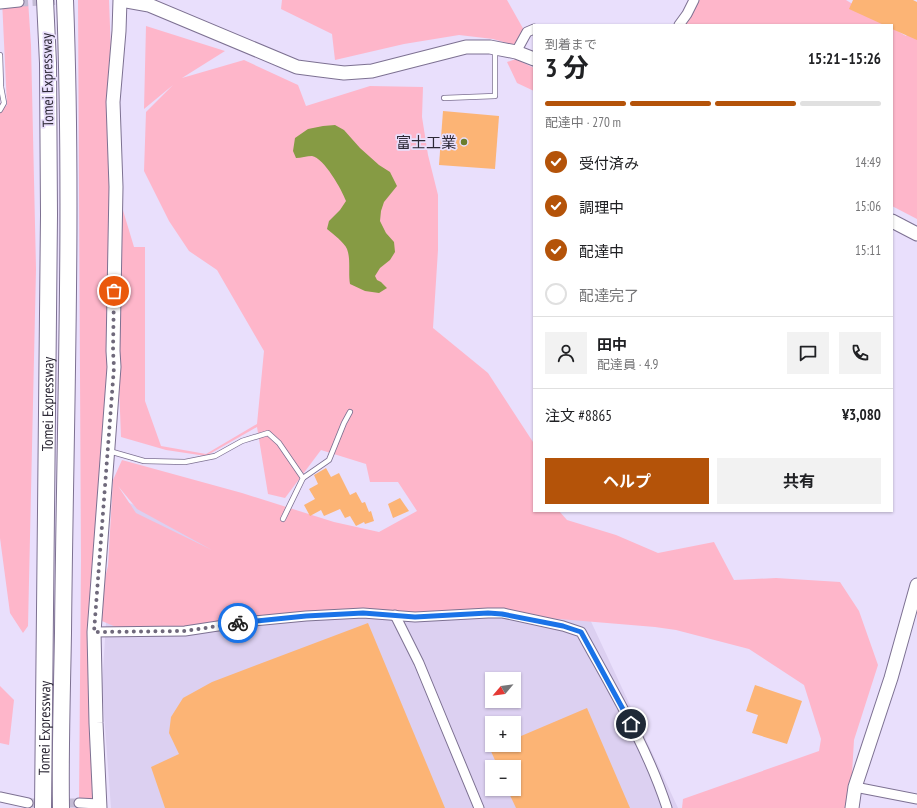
<!DOCTYPE html>
<html lang="ja">
<head>
<meta charset="utf-8">
<style>
  :root { --surface:#fff; --page:#f2f2f2; --text:#202124; --muted:#757577; --line:#e0e0e0; --accent:#b45309 }
  body { margin:0; font-family:"PT Sans Narrow","Noto Sans JP",sans-serif; background:var(--page); color:var(--text); height:100vh; display:flex; flex-direction:column; font-size:15px; white-space:nowrap }
  * { box-sizing:border-box; margin:0 }
  p { font-size:13px; color:var(--muted) }
  .icon { flex:none; width:22px; height:22px; fill:none; stroke:currentColor; stroke-width:2; stroke-linecap:round; stroke-linejoin:round }
  .map { position:relative; flex:1; overflow:hidden }
  .panel { position:absolute; left:533px; top:24px; width:360px; height:488px; display:flex; flex-direction:column; background:var(--surface); border-radius:0px; box-shadow:0 1px 3px #0004 }
  .panel>* { flex:none }
  .needle { width:26px; rotate:241deg }
  .controls { position:absolute; left:485px; top:672px; display:grid; gap:8px }
  .controls a { display:grid; place-items:center; width:36px; height:36px; border-radius:0px; background:var(--surface); box-shadow:0 1px 3px #0004; font-size:20px }
  .pin { position:absolute; display:grid; place-items:center; width:34px; height:34px; color:#fff; margin:-17px; border:2px solid #fff; border-radius:50%; box-shadow:0 1px 4px #0007 }
  .courier { position:absolute; display:grid; place-items:center; width:40px; height:40px; margin:-20px; border:3px solid #1a73e8; border-radius:50%; background:#fff; color:#222; box-shadow:0 1px 5px #0007 }
  .summary em { font-style:normal; font-weight:700 }
  .summary div { display:flex; flex-direction:column-reverse }
  .summary { display:flex; align-items:center; justify-content:space-between; height:68px; padding:0 12px }
  h1 { font-size:26px; font-weight:700; line-height:30px }
  .bar { display:grid; grid-template-columns:repeat(4,1fr); gap:6px 4px; align-content:center; height:48px; padding:0 12px }
  .bar i { height:5px; border-radius:3px; background:var(--line) }
  .bar .on { background:var(--accent) }
  .bar p { grid-column:span 4 }
  .line { display:flex; align-items:center; gap:10px; padding:0 12px; border-top:1px solid var(--line) }
  .line div { flex:1 }
  .round { display:grid; place-items:center; flex:none; width:42px; height:42px; border-radius:0px; background:var(--page) }
  ol { padding:0 12px; list-style:none }
  li { display:flex; align-items:center; gap:12px; height:44px }
  li p { margin-inline-start:auto }
  li .icon { padding:4px; border-radius:50%; background:var(--accent); color:#fff; stroke-width:4 }
  li:last-child { color:var(--muted) }
  li i { width:22px; height:22px; border:2px solid var(--line); border-radius:50% }
  .cta { display:flex; gap:8px; margin-top:auto; padding:8px 12px }
  .cta a { flex:1; height:46px; border-radius:0px; background:var(--accent); color:#fff; font-size:16px; font-weight:700; line-height:46px; text-align:center }
  .cta a+a { background:var(--page); color:var(--text) }
  .map>svg:first-child { display:block }
  .built { fill:#dcd0f1; fill-rule:evenodd }
  .green { fill:#feb6ca; fill-rule:evenodd }
  .water { fill:#869b44 }
  .building { fill:#fcb475 }
  .lines { fill:none; stroke-linecap:round; stroke-linejoin:round }
  .street-tunnel { stroke:#c3bbd4; stroke-width:9; stroke-dasharray:9 4.5; stroke-linecap:butt }
  .lane-casing { stroke:#7d7192; stroke-width:6 }
  .street-casing { stroke:#7d7192; stroke-width:11 }
  .secondary-casing { stroke:#7d7192; stroke-width:15 }
  .highway-casing { stroke:#7d7192; stroke-width:18 }
  .lane { stroke:#fff; stroke-width:4.5 }
  .street { stroke:#fff; stroke-width:9 }
  .secondary { stroke:#fff; stroke-width:13 }
  .highway { stroke:#fff; stroke-width:16 }
  .done { stroke:#6f697b; stroke-width:4; stroke-dasharray:0 7.2 }
  .route { stroke:#1a73e8; stroke-width:5 }
  .poi-dot { fill:#6b7e2e; stroke:#e9dffc; stroke-width:1.5 }
  .labels { text-anchor:middle; dominant-baseline:central; stroke-width:3.5; stroke-linejoin:round; paint-order:stroke }
  .street-label { font-size:15px; fill:#2d2936; stroke:#e9dffc }
  .poi-label { font-size:15px; fill:#2d2936; stroke:#e9dffc; text-anchor:end }
</style>
</head>
<body>
<div class="map">
<svg width="917" height="808" viewBox="0 0 917 808">
  <rect width="100%" height="100%" fill="#e9dffc"/>
  <path class="built" d="M 114,496 L 339,597 L 580,598 L 678,808 L 111,808 L 102,687 ZM 492,679 L 514,679 L 514,701 L 492,701 ZM 492,723 L 514,723 L 514,745 L 492,745 ZM 492,767 L 514,767 L 514,789 L 492,789 Z"/>
  <g class="green">
    <polygon points="2,0 28,0 31,45 36,269 28,626 23,633 10,613 0,538 0,103 4,103 7,106"/>
    <path d="M 78,0 L 109,0 L 116,187 L 134,247 L 145,247 L 145,401 L 161,446 L 206,454 L 257,424 L 264,351 L 217,270 L 189,251 L 169,221 L 144,171 L 146,112 L 173,85 L 144,109 L 146,26 L 225,51 L 182,78 L 244,60 L 298,85 L 306,106 L 370,86 L 423,87 L 422,117 L 428,155 L 438,195 L 438,250 L 433,328 L 488,373 L 533,442 L 534,447 L 534,511 L 559,511 L 567,520 L 616,535 L 658,553 L 714,542 L 734,580 L 776,578 L 840,582 L 859,611 L 878,665 L 854,740 L 850,808 L 682,808 L 683,799 L 819,751 L 821,739 L 804,685 L 749,649 L 676,630 L 655,627 L 488,613 L 363,613 L 128,632 L 97,619 L 99,804 L 79,803 L 81,561 ZM 115,281 L 121,437 L 166,450 L 206,456 L 257,427 L 268,494 L 285,498 L 321,450 L 366,464 L 370,482 L 398,482 L 417,511 L 379,532 L 334,522 L 242,493 L 122,460 L 113,480 L 108,566 L 98,605 ZM 118,486 L 137,509 L 212,550 L 136,513 Z"/>
    <polygon points="282,0 507,0 525,32 514,45 493,39 459,35 404,44 335,60 332,34 281,9"/>
    <polygon points="695,0 846,0 887,25 678,25"/>
    <polygon points="917,22 917,219 892,206 892,28 906,36"/>
    <polygon points="516,59 534,68 534,91 517,83 507,62"/>
    <polygon points="0,686 14,700 9,745 0,743"/>
  </g>
  <path class="water" d="M 335,125 L 344,130 L 360,148 L 379,165 L 390,172 L 397,186 L 384,202 L 381,211 L 380,221 L 386,233 L 394,242 L 395,252 L 390,260 L 380,268 L 375,276 L 377,280 L 381,282 L 387,288 L 379,293 L 365,291 L 350,284 C 348,273 351,259 347,249 C 344,242 333,234 327,229 L 329,221 L 340,210 L 346,201 C 342,190 324,158 312,156 C 307,156 301,158 296,158 L 293,151 L 295,138 L 308,129 L 323,126 Z"/>
  <g class="building">
    <polygon points="853,0 913,0 917,2 917,40 892,29 892,25 884,25 849,9"/>
    <polygon points="443,111 499,116 495,169 439,165"/>
    <polygon points="326,468 331,477 339,473 350,495 356,492 362,503 365,502 369,512 371,511 374,521 365,524 364,522 356,526 350,516 345,518 340,509 324,516 321,510 310,516 304,505 315,499 309,489 318,484 314,475"/>
    <polygon points="400,498 409,511 393,518 388,504"/>
    <polygon points="368,623 445,808 165,808 151,767 179,754 169,733 171,717 183,698 212,682"/>
    <polygon points="755,685 802,701 787,744 752,733 758,715 746,711"/>
    <polygon points="587,708 630,808 516,808 507,789 514,789 514,767 498,767 490,749 500,745 514,745 514,739"/>
  </g>
  <g class="lines">
    <g class="street-tunnel">
      <polyline points="19,2 68,0"/>
      <polyline points="28,803 79,803"/>
    </g>
    <defs>
      <g id="lane">
        <polyline points="0,55 1,87 0,87"/>
        <polyline points="444,98 495,96 495,49"/>
        <polyline points="0,110 4,103 1,87"/>
        <polyline points="109,451 144,461 185,462 215,456 242,441 268,433 279,443 303,478 283,519"/>
        <polyline points="303,478 329,460 344,423 350,412"/>
      </g>
      <g id="street">
        <polyline points="0,4 19,2"/>
        <polyline points="679,25 687,14 694,0"/>
        <polyline points="516,52 527,32 534,29"/>
        <polyline points="395,615 419,663 445,726 479,808"/>
        <path d="M 94,632 L 185,631 L 244,622 L 306,616 L 363,613 L 415,617 L 488,613 L 503,613 L 563,626 L 581,632 C 612,689 647,746 667,808"/>
        <polyline points="855,787 917,799"/>
        <polyline points="0,797 28,803"/>
        <polyline points="79,803 99,804"/>
      </g>
      <g id="secondary">
        <polyline points="121,0 149,5 297,67 320,70 344,73 372,71 466,47 490,47 516,52 534,59"/>
        <polyline points="892,221 917,234"/>
        <polyline points="100,808 96,723 94,632 114,367 113,351 116,187 113,102 119,31 120,0"/>
        <polyline points="852,808 855,787 891,678 917,585"/>
      </g>
      <g id="highway">
        <path id="s1" d="M 43,808 L 49,215 L 48,63 L 45,0"/>
        <path d="M 61,808 C 60,750 62,692 63,633 C 65,422 73,211 65,0"/>
      </g>
    </defs>
    <use href="#lane" class="lane-casing"/>
    <use href="#street" class="street-casing"/>
    <use href="#secondary" class="secondary-casing"/>
    <use href="#highway" class="highway-casing"/>
    <use href="#lane" class="lane"/>
    <use href="#street" class="street"/>
    <use href="#secondary" class="secondary"/>
    <use href="#highway" class="highway"/>
  </g>
  <g class="lines">
    <polyline class="done" points="114,291 113,351 114,367 94,632 185,631 238,623"/>
    <polyline class="route" points="238,623 306,616 363,613 415,617 488,613 502,614 563,626 581,632 631,724"/>
  </g>
  <circle class="poi-dot" cx="464" cy="142" r="4"/>
  <g class="labels">
    <g class="street-label">
      <text transform="translate(47 80) rotate(-91)">Tomei Expressway</text>
      <text stroke="none"><textPath href="#s1" startOffset="404">Tomei Expressway</textPath></text>
      <text stroke="none"><textPath href="#s1" startOffset="80">Tomei Expressway</textPath></text>
    </g>
    <g class="poi-label">
      <text x="456" y="142">富士工業</text>
    </g>
  </g>
</svg>
<div class="controls">
<a><svg class="needle" viewBox="-14 -14 28 28"><path d="M0-13l5 13h-10z" fill="#e53935"/><path d="M0 13l5-13h-10z" fill="#757577"/></svg></a>
<a>+</a>
<a>−</a>
</div>
<div class="pin" style="left:114px;top:291px;background:#ea580c"><svg class="icon" aria-label="bag" viewBox="0 0 24 24"><path d="M5 8h14l-1 12H6zM9 8a3 3 0 0 1 6 0"/></svg></div>
<div class="pin" style="left:631px;top:724px;background:#1f2937"><svg class="icon" aria-label="home" viewBox="0 0 24 24"><path d="M3 11l9-7 9 7M6 9v11h12V9"/></svg></div>
<div class="courier" style="left:238px;top:623px"><svg class="icon" aria-label="bike" viewBox="0 0 24 24"><circle cx="6" cy="16" r="4"/><circle cx="18" cy="16" r="4"/><path d="M6 16l4-8h5l3 8M10 8l3 8H6M13 5h3"/></svg></div>
<section class="panel">
<div class="summary"><div><h1>3 分</h1><p>到着まで</p></div><em>15:21–15:26</em></div>
<div class="bar"><i class="on"></i><i class="on"></i><i class="on"></i><i></i><p>配達中 · 270 m</p></div>
<ol>
<li><svg class="icon" aria-label="check" viewBox="0 0 24 24"><path d="M5 12l5 5 9-10"/></svg>受付済み<p>14:49</p></li>
<li><svg class="icon" aria-label="check" viewBox="0 0 24 24"><path d="M5 12l5 5 9-10"/></svg>調理中<p>15:06</p></li>
<li><svg class="icon" aria-label="check" viewBox="0 0 24 24"><path d="M5 12l5 5 9-10"/></svg>配達中<p>15:11</p></li>
<li><i></i>配達完了</li>
</ol>
<div class="line" style="height:72px"><a class="round"><svg class="icon" aria-label="person" viewBox="0 0 24 24"><circle cx="12" cy="8" r="4"/><path d="M4 21q1-7 8-7t8 7"/></svg></a><div><b>田中</b><p>配達員 · 4.9</p></div><a class="round"><svg class="icon" aria-label="chat" viewBox="0 0 24 24"><path d="M4 5h16v11H9l-5 4z"/></svg></a><a class="round"><svg class="icon" aria-label="phone" viewBox="0 0 24 24"><path d="M5 4h4l2 5-3 2q2 4 5 5l2-3 5 2v4C11 20 4 13 5 4z"/></svg></a></div>
<div class="line" style="height:52px"><div>注文 #8865</div><b>¥3,080</b></div>
<div class="cta"><a>ヘルプ</a><a>共有</a></div>
</section>
</div>
</body>
</html>
